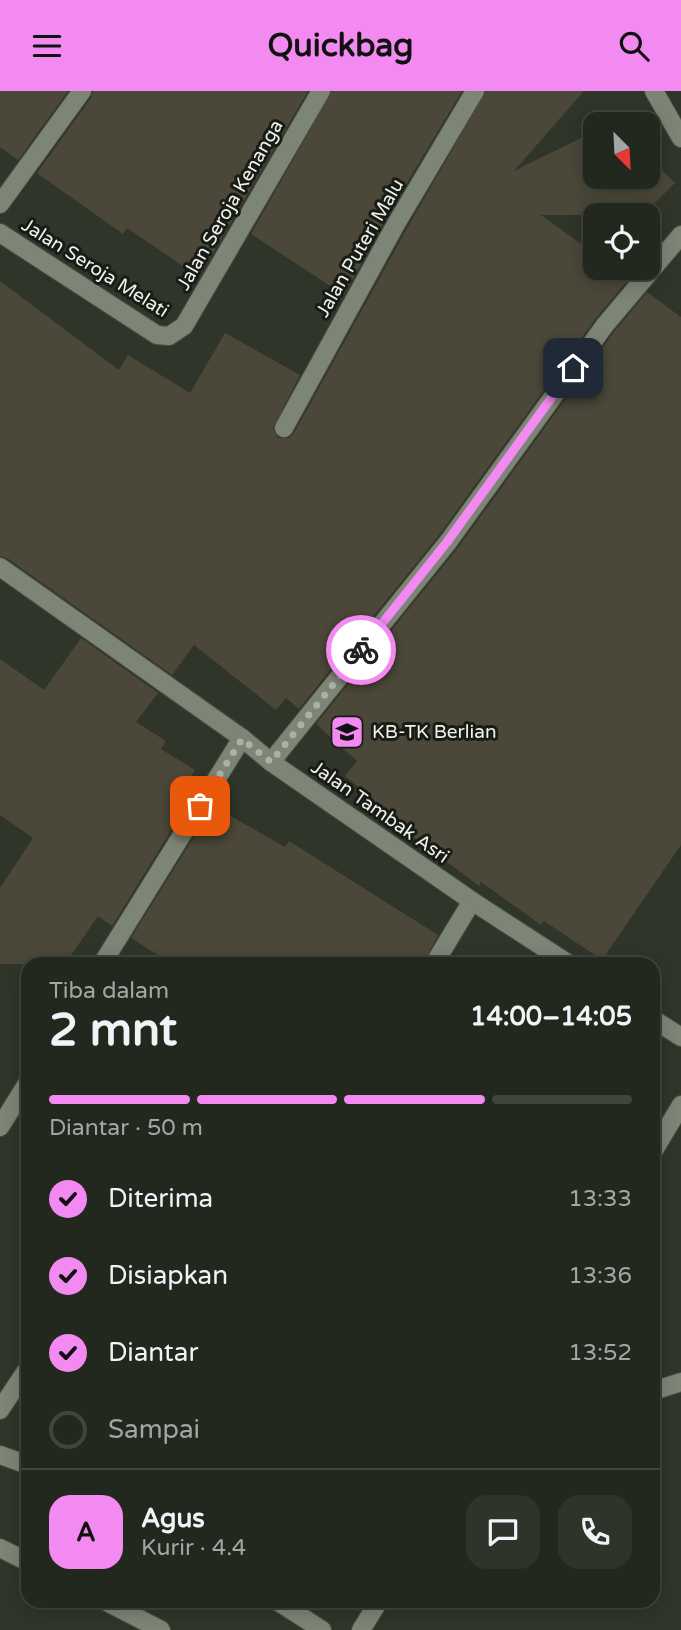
<!DOCTYPE html>
<html lang="id">
<head>
<meta charset="utf-8">
<style>
  :root { --surface:#23281e; --page:#2f342b; --text:#f1f3f6; --muted:#a3a6a4; --line:#40443c; --accent:#f38af1 }
  body { margin:0; font-family:"Varela Round",sans-serif; background:var(--page); color:var(--text); height:100vh; display:flex; flex-direction:column; font-size:26px; white-space:nowrap }
  * { box-sizing:border-box; margin:0 }
  p { font-size:23px; color:var(--muted) }
  .icon { flex:none; width:38px; height:38px; fill:none; stroke:currentColor; stroke-width:2; stroke-linecap:round; stroke-linejoin:round }
  .map { position:relative; flex:1; overflow:hidden }
  .panel { position:absolute; left:21px; top:866px; width:639px; height:651px; display:flex; flex-direction:column; background:var(--surface); border-radius:21px; box-shadow:0 4px 18px #0003,0 0 0 2px var(--line) }
  .panel>* { flex:none }
  .needle { width:46px; rotate:156deg }
  .fabs { position:absolute; left:583px; top:21px; display:grid; gap:14px }
  .fabs a { display:grid; place-items:center; width:77px; height:77px; border-radius:14px; background:var(--surface); box-shadow:0 4px 18px #0003,0 0 0 2px var(--line); font-size:35px }
  .pin { position:absolute; display:grid; place-items:center; width:60px; height:60px; color:#fff; margin:-30px; border-radius:14px; box-shadow:0 4px 10px #0006 }
  .courier { position:absolute; display:grid; place-items:center; width:70px; height:70px; margin:-35px; border:5px solid #f38af1; border-radius:50%; background:#fff; color:#222; box-shadow:0 2px 9px #0007 }
  .summary em { font-style:normal; font-weight:700 }
  .summary div { display:flex; flex-direction:column-reverse }
  .summary { display:flex; align-items:center; justify-content:space-between; height:119px; padding:0 28px }
  h1 { font-size:46px; font-weight:700; line-height:52px }
  .bar { display:grid; grid-template-columns:repeat(4,1fr); gap:10px 7px; align-content:center; height:84px; padding:0 28px }
  .bar i { height:9px; border-radius:5px; background:var(--line) }
  .bar .on { background:var(--accent) }
  .bar p { grid-column:span 4 }
  .line { display:flex; align-items:center; gap:18px; padding:0 28px; border-top:2px solid var(--line) }
  .line div { flex:1 }
  .round { display:grid; place-items:center; flex:none; width:74px; height:74px; border-radius:21px; background:var(--page) }
  ol { padding:0 28px; list-style:none }
  li { display:flex; align-items:center; gap:21px; height:77px }
  li p { margin-inline-start:auto }
  li .icon { padding:7px; border-radius:50%; background:var(--accent); color:#111; stroke-width:4 }
  li:last-child { color:var(--muted) }
  li i { width:38px; height:38px; border:4px solid var(--line); border-radius:50% }
  header { display:flex; justify-content:space-between; align-items:center; height:91px; padding:0 28px; background:var(--accent); color:#111; font-size:32px; font-weight:700 }
  .map>svg:first-child { display:block }
  .building { fill:#4b4739 }
  .lines { fill:none; stroke-linecap:round; stroke-linejoin:round }
  .minor-casing { stroke:#4b5045; stroke-width:20 }
  .minor { stroke:#7d8576; stroke-width:18 }
  .done { stroke:#acb0a7; stroke-width:7; stroke-dasharray:0 12.6 }
  .route { stroke:#f38af1; stroke-width:9 }
  .labels { text-anchor:middle; dominant-baseline:central; stroke-width:6; stroke-linejoin:round; paint-order:stroke }
  .street-label { font-size:19px; fill:#eff3eb; stroke:#181b16 }
  .poi-label { font-size:19px; fill:#eff3eb; stroke:#181b16; text-anchor:start }
</style>
</head>
<body>
<header><svg class="icon" aria-label="menu" viewBox="0 0 24 24"><path d="M4 6h16M4 12h16M4 18h16"/></svg>Quickbag<svg class="icon" aria-label="search" viewBox="0 0 24 24"><circle cx="10" cy="10" r="6"/><path d="M15 15l6 6"/></svg></header>
<div class="map">
<svg width="681" height="1539" viewBox="0 0 681 1539">
  <rect width="100%" height="100%" fill="#2f3528"/>
  <g class="building">
    <polygon points="0,0 68,0 18,69 0,56"/>
    <polygon points="93,0 308,0 199,186 127,137 123,143 37,82 91,7"/>
    <polygon points="332,0 462,0 386,127 344,204 251,143"/>
    <polygon points="486,0 584,0 514,80 595,40 595,86 648,86 648,65 675,92 643,124 541,124 595,163 595,177 613,177 629,188 596,227 439,444 299,618 286,607 276,619 194,554 172,584 7,467 0,465 0,190 119,279 128,264 190,302 225,242 300,284 273,337 278,347 289,347 294,342 406,139"/>
    <polygon points="647,201 681,226 681,754 602,869 544,830 541,834 481,791 479,795 369,713 373,708 345,685 357,670 316,633 457,458 614,241"/>
    <polygon points="81,547 158,602 136,631 166,650 161,658 195,679 183,698 193,704 112,835 98,825 65,873 0,873 0,797 33,747 0,724 0,568 44,599"/>
    <polygon points="213,715 285,756 289,750 438,844 423,873 172,873 131,847"/>
  </g>
  <g class="lines">
    <defs>
      <g id="minor">
        <polyline points="654,0 681,47"/>
        <polyline points="0,113 82,0"/>
        <polyline points="0,142 157,244 169,245 184,235 321,0"/>
        <polyline points="284,337 396,133 475,0"/>
        <polyline points="0,476 242,647 271,671 472,810 569,873"/>
        <polyline points="271,671 448,451 605,234 681,144"/>
        <polyline points="102,873 242,647"/>
        <polyline points="434,873 472,810"/>
        <polyline points="653,928 681,946"/>
        <polyline points="0,1036 28,991"/>
        <polyline points="653,1061 681,1014"/>
        <polyline points="653,1300 681,1291"/>
        <polyline points="0,1319 28,1277"/>
        <polyline points="0,1364 28,1374"/>
        <polyline points="0,1457 28,1471"/>
        <polyline points="105,1510 161,1539"/>
        <polyline points="277,1510 322,1539"/>
        <polyline points="361,1539 379,1510"/>
      </g>
    </defs>
    <use href="#minor" class="minor-casing"/>
    <use href="#minor" class="minor"/>
  </g>
  <g class="lines">
    <polyline class="done" points="200,715 242,648 271,671 361,559"/>
    <polyline class="route" points="361,559 447,451 573,277"/>
  </g>
  <defs>
    <symbol id="school-square" viewBox="-11 -11 22 22"><rect x="-9" y="-9" width="18" height="18" rx="4" fill="#f38af1" stroke="#181b16"/><path d="M0-5L7-2L0 1L-7-2ZM-4 1L0 2.5L4 1V4Q0 6-4 4Z" fill="#111"/></symbol>
  </defs>
  <g fill-rule="evenodd">
    <use href="#school-square" x="328" y="622" width="38" height="38"/>
  </g>
  <g class="labels">
    <g class="street-label">
      <text transform="translate(230 114) rotate(-60)">Jalan Seroja Kenanga</text>
      <text transform="translate(360 157) rotate(-60)">Jalan Puteri Malu</text>
      <text transform="translate(95 177) rotate(32)">Jalan Seroja Melati</text>
      <text transform="translate(380 721) rotate(35)">Jalan Tambak Asri</text>
    </g>
    <g class="poi-label">
      <text x="372" y="641">KB-TK Berlian</text>
    </g>
  </g>
</svg>
<div class="fabs">
<a><svg class="needle" viewBox="-14 -14 28 28"><path d="M0-13l5 13h-10z" fill="#e53935"/><path d="M0 13l5-13h-10z" fill="#a3a6a4"/></svg></a>
<a><svg class="icon" aria-label="locate" viewBox="0 0 24 24"><circle cx="12" cy="12" r="6"/><path d="M12 2v4M12 18v4M2 12h4M18 12h4"/></svg></a>
</div>
<div class="pin" style="left:200px;top:715px;background:#ea580c"><svg class="icon" aria-label="bag" viewBox="0 0 24 24"><path d="M5 8h14l-1 12H6zM9 8a3 3 0 0 1 6 0"/></svg></div>
<div class="pin" style="left:573px;top:277px;background:#1f2937"><svg class="icon" aria-label="home" viewBox="0 0 24 24"><path d="M3 11l9-7 9 7M6 9v11h12V9"/></svg></div>
<div class="courier" style="left:361px;top:559px"><svg class="icon" aria-label="bike" viewBox="0 0 24 24"><circle cx="6" cy="16" r="4"/><circle cx="18" cy="16" r="4"/><path d="M6 16l4-8h5l3 8M10 8l3 8H6M13 5h3"/></svg></div>
<section class="panel">
<div class="summary"><div><h1>2 mnt</h1><p>Tiba dalam</p></div><em>14:00–14:05</em></div>
<div class="bar"><i class="on"></i><i class="on"></i><i class="on"></i><i></i><p>Diantar · 50 m</p></div>
<ol>
<li><svg class="icon" aria-label="check" viewBox="0 0 24 24"><path d="M5 12l5 5 9-10"/></svg>Diterima<p>13:33</p></li>
<li><svg class="icon" aria-label="check" viewBox="0 0 24 24"><path d="M5 12l5 5 9-10"/></svg>Disiapkan<p>13:36</p></li>
<li><svg class="icon" aria-label="check" viewBox="0 0 24 24"><path d="M5 12l5 5 9-10"/></svg>Diantar<p>13:52</p></li>
<li><i></i>Sampai</li>
</ol>
<div class="line" style="height:126px"><b class="round" style="background:var(--accent);color:#111">A</b><div><b>Agus</b><p>Kurir · 4.4</p></div><a class="round"><svg class="icon" aria-label="chat" viewBox="0 0 24 24"><path d="M4 5h16v11H9l-5 4z"/></svg></a><a class="round"><svg class="icon" aria-label="phone" viewBox="0 0 24 24"><path d="M5 4h4l2 5-3 2q2 4 5 5l2-3 5 2v4C11 20 4 13 5 4z"/></svg></a></div>
</section>
</div>
</body>
</html>
